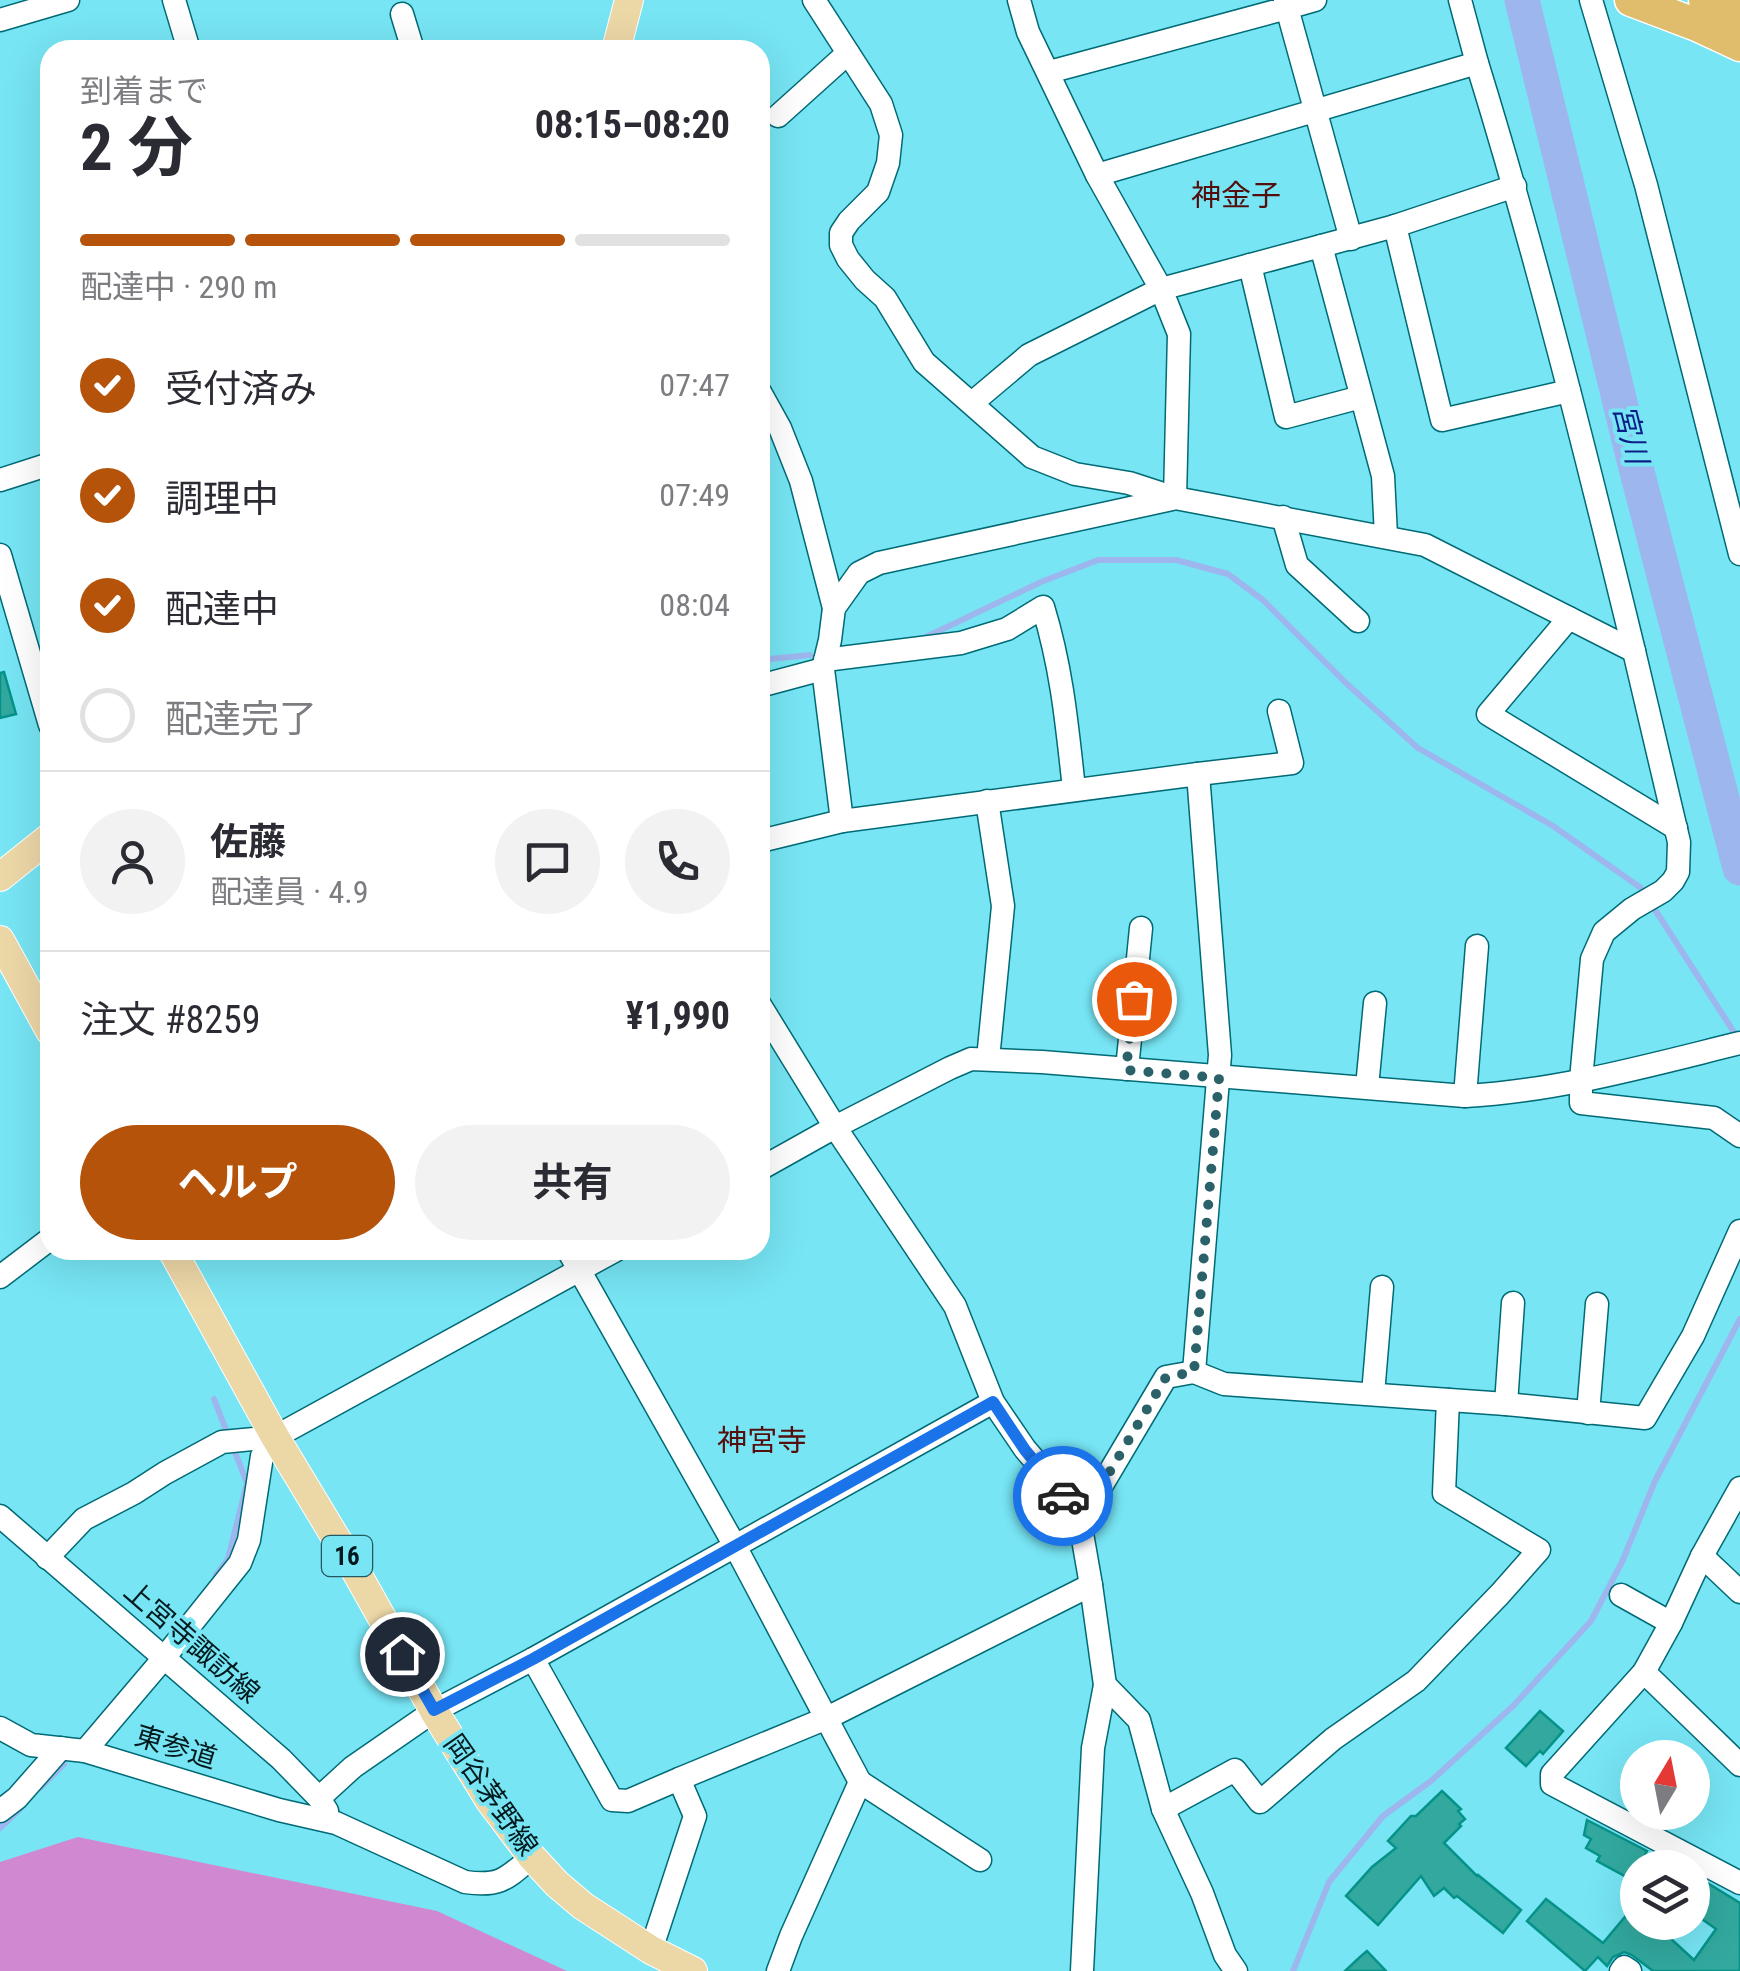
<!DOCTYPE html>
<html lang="ja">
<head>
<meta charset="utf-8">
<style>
  :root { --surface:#fff; --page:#f2f2f3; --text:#2b2b33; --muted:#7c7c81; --line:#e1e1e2; --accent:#b45309 }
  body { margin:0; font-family:"Roboto Condensed","Noto Sans JP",sans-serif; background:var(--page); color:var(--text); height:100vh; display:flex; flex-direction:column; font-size:38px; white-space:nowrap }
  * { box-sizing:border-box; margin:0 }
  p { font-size:32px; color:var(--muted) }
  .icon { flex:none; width:55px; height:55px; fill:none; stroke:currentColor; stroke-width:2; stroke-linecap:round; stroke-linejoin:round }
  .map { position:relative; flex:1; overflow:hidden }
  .details { position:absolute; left:40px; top:40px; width:730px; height:1220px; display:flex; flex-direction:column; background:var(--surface); border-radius:30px; box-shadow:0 10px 40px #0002 }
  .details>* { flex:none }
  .needle { width:65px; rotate:10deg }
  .controls { position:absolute; left:1620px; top:1740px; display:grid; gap:20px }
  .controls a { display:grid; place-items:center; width:90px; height:90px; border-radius:50%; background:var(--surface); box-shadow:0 10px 40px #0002; font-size:50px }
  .pin { position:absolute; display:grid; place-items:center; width:85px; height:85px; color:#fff; margin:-42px; border:5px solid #fff; border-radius:50%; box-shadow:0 2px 10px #0007 }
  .courier { position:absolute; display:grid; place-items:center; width:100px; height:100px; margin:-50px; border:8px solid #1a73e8; border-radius:50%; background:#fff; color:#222; box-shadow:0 2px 12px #0007 }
  .headline em { font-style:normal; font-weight:700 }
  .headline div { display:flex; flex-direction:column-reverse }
  .headline { display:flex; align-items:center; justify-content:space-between; height:170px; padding:0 40px }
  h1 { font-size:65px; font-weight:700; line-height:75px }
  .bar { display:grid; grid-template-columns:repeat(4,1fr); gap:15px 10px; align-content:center; height:120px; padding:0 40px }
  .bar i { height:12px; border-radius:8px; background:var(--line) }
  .bar .on { background:var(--accent) }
  .bar p { grid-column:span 4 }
  .line { display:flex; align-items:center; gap:25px; padding:0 40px; border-top:2px solid var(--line) }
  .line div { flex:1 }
  .round { display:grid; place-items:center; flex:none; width:105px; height:105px; border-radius:52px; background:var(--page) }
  ol { padding:0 40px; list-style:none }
  li { display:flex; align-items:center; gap:30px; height:110px }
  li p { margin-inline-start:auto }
  li .icon { padding:10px; border-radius:50%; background:var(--accent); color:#fff; stroke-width:4 }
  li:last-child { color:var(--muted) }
  li i { width:55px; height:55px; border:5px solid var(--line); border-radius:50% }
  .action { display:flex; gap:20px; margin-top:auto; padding:20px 40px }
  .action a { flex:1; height:115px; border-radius:60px; background:var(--accent); color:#fff; font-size:40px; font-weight:700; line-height:115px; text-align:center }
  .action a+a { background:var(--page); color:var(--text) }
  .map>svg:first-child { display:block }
  .green { fill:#d089d0 }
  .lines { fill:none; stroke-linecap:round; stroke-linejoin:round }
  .stream { stroke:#9db6ee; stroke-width:6 }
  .river { stroke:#9db6ee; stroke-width:35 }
  .building { fill:#32a89e; stroke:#059289; stroke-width:2.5 }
  .minor-casing { stroke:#006a75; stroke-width:25 }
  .major-casing { stroke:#fff; stroke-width:30 }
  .highway-casing { stroke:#fff; stroke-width:35 }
  .minor { stroke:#fff; stroke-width:22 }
  .major { stroke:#ecd7a7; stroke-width:28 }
  .highway { stroke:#dfbd6c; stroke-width:32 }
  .done { stroke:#2b6168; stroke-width:10; stroke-dasharray:0 18 }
  .route { stroke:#1a73e8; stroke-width:12 }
  .labels { text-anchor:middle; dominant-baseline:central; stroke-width:8; stroke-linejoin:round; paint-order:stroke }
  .shield { fill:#77e5f4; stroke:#25575e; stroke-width:2.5 }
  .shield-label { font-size:25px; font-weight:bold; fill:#021a1d }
  .street-label { font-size:28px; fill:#021a1d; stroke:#77e5f4 }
  .neighbourhood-label { font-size:30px; fill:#530e0d; stroke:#77e5f4 }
  .water-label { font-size:30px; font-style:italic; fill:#0d1d88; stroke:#77e5f4 }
</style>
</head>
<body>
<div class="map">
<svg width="1740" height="1971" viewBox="0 0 1740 1971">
  <rect width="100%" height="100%" fill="#77e5f4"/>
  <polygon class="green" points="78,1837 437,1911 567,1971 0,1971 0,1862"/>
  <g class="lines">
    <g class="stream">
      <polyline points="926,637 1041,582 1098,560 1176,560 1228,574 1263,600 1347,684 1418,748 1553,826 1641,888 1739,1040"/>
      <polyline points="760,660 810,655"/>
      <polyline points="214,1399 228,1435"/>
      <polyline points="216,1575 228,1559 247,1483 233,1447"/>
      <polyline points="40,1788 64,1764"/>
      <polyline points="0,1828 21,1808"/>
      <polyline points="1293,1971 1329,1882 1383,1816 1431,1781 1513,1706 1591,1621 1622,1562 1655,1481 1740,1319"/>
    </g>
    <polyline class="river" points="1522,0 1634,460 1740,868"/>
  </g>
  <g class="building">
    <polygon points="4,672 16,714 0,718 0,673"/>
    <polygon points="1540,1711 1563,1731 1543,1754 1540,1751 1526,1766 1506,1748"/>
    <polygon points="1442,1791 1461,1809 1458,1811 1465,1819 1459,1824 1461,1826 1444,1843 1477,1876 1478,1875 1521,1910 1503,1933 1457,1896 1454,1898 1444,1888 1434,1896 1421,1876 1378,1925 1346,1896 1372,1867 1396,1848 1388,1841 1411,1816 1416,1816"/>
    <polygon points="1587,1820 1647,1851 1645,1855 1670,1868 1638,1868 1632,1880 1597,1861 1600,1856 1586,1848 1591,1839 1584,1835"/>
    <polygon points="1701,1879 1740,1903 1740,1971 1653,1971 1632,1955 1624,1952 1613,1957 1607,1966 1598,1957 1585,1971 1527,1921 1546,1899 1603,1943 1629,1912 1638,1919 1638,1922 1684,1922 1670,1938 1694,1960 1716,1929 1692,1912 1692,1892"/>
    <polygon points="1367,1951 1386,1971 1345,1971 1360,1957"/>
  </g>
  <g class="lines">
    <defs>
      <g id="minor">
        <polyline points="174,0 189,50"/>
        <polyline points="814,0 881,104 891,135 888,163 878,192 849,221 841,233 841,245 848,259 865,280 885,298 924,362 1032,457 1075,474 1129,483 1175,498 1425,545 1634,651 1679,842 1678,872 1673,881 1663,891 1632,909 1604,932 1592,959 1581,1080 1581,1103 1714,1118 1740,1136"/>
        <polyline points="1315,0 1287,8 1351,239"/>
        <polyline points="1460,0 1477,63"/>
        <polyline points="1591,0 1646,185 1740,554"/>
        <polyline points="402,14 413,50"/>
        <polyline points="0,20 68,0"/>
        <polyline points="1049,72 1287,8 1285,0"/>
        <polyline points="778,116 848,53"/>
        <path d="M 1097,175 L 1477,63 C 1537,257 1586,454 1634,651"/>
        <polyline points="1395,226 1442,420 1569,391"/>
        <polyline points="1250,265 1286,417 1361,397"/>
        <polyline points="760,392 780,428 801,481 834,608 830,640 823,669 842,821"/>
        <polyline points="972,403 1029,355 1161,289 1097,175 1028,32 1019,0"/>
        <polyline points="0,480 50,464"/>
        <polyline points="1175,498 1179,334 1161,289 1321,246"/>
        <polyline points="1283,517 1297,565 1358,621"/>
        <polyline points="1386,536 1383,476 1321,246 1395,226 1515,186"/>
        <polyline points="0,555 50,725"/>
        <polyline points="834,608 859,573 879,563 1172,499"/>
        <polyline points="1569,618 1488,714 1676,828"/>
        <path d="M 825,660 L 961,643 L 1007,629 L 1043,607 C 1062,669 1067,725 1074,789"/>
        <polyline points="760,686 823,669"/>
        <polyline points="1198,774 1292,763 1279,711"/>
        <polyline points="987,801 1003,906 988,1059"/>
        <polyline points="760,841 842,821 1198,774 1220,1055 1194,1372"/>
        <polyline points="760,1005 835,1127 955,1306 993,1402 1025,1449 1055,1484 1080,1522 1091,1585 1105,1685 1093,1748 1082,1971"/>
        <polyline points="1127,1069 1141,928"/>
        <polyline points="1367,1087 1375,1003"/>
        <polyline points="1465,1096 1477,946"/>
        <path d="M 760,1169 L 835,1127 L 950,1068 L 971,1059 L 1042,1062 L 1465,1096 C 1558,1091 1650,1065 1740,1043"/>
        <polyline points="568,1250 735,1546 860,1782 791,1936 778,1971"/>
        <polyline points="0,1277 50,1239"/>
        <polyline points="1373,1394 1382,1287"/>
        <polyline points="1506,1404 1513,1303"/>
        <polyline points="1588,1413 1597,1304"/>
        <polyline points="1740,1488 1702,1556 1671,1623 1644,1672 1552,1774 1552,1784 1740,1883"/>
        <polyline points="0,1516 281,1759 319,1798 327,1811"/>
        <polyline points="1080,1522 1166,1377 1194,1372 1224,1384 1506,1404 1645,1418 1693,1336 1740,1231"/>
        <polyline points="1702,1556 1740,1592"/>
        <polyline points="47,1558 84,1519 134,1493 165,1473 222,1442 275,1437 616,1250"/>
        <polyline points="1621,1595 1671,1623"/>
        <polyline points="533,1659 612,1800 628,1801 679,1779"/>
        <polyline points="1644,1672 1740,1765"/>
        <polyline points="1105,1685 1139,1720 1163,1809 1202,1893 1225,1955 1236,1971"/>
        <path d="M 0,1728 L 31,1745 L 85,1751 L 279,1810 L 336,1823 L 465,1882 C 500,1887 506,1879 532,1857"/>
        <polyline points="85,1751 164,1658 240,1563 249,1540 262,1456 275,1437"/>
        <polyline points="860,1782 980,1860"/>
        <polyline points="319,1798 353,1767 434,1711 533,1659 993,1402"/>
        <polyline points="1163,1809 1235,1770 1260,1802 1333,1739 1416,1681 1500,1594 1539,1550 1444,1493 1448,1400"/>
        <polyline points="0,1811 17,1798 61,1748"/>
        <polyline points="651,1950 695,1816 679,1779 827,1718 1091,1585"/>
        <polyline points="1621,1971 1624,1967 1630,1971"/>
      </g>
      <g id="major">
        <polyline points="616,50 629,0"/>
        <polyline points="0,877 50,837"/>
        <polyline points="0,940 50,1031"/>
        <polyline points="172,1250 275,1437 354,1568 434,1711 490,1801 532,1857 557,1884 583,1906 651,1950 693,1971"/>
      </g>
      <g id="highway">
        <polyline points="1631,0 1697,25 1740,45"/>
        <polyline points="1705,0 1740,15"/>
      </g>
    </defs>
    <use href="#minor" class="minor-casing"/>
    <use href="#major" class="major-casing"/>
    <use href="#highway" class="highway-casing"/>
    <use href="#minor" class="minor"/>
    <use href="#major" class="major"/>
    <use href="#highway" class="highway"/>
  </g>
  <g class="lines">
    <polyline class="done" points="1063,1496 1080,1522 1166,1377 1194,1372 1219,1078 1126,1070 1134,999"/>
    <polyline class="route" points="402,1654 434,1710 533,1659 993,1402 1025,1450 1063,1496"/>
  </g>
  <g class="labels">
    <rect class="shield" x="322" y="1536" width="50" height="40" rx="8"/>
    <g class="shield-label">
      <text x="347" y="1556">16</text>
    </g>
    <g class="street-label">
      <text transform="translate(192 1642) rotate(41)">上宮寺諏訪線</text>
      <text transform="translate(176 1747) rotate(17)">東参道</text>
      <text transform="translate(491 1795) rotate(55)">岡谷茅野線</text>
    </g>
    <g class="neighbourhood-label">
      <text x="1236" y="195">神金子</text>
      <text x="762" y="1440">神宮寺</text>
    </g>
    <g class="water-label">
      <text transform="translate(1631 434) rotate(76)">宮川</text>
    </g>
  </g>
</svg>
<div class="controls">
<a><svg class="needle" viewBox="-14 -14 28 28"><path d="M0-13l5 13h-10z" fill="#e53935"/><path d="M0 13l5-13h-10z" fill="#7c7c81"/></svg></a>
<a><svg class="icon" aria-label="layers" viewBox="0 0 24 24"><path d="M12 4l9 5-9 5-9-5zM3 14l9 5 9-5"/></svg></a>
</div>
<div class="pin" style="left:1134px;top:999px;background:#ea580c"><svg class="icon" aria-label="bag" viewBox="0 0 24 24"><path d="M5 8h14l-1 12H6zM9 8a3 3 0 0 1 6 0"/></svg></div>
<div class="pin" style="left:402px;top:1654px;background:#1f2937"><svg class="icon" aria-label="home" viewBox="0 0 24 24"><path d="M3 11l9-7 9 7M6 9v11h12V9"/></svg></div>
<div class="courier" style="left:1063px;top:1496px"><svg class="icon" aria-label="car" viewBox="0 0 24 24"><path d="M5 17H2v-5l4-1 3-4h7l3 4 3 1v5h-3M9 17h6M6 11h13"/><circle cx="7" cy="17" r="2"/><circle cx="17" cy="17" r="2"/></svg></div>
<section class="details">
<div class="headline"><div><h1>2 分</h1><p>到着まで</p></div><em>08:15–08:20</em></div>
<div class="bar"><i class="on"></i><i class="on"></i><i class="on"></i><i></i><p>配達中 · 290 m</p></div>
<ol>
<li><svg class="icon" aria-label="check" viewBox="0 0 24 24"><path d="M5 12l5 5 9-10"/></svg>受付済み<p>07:47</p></li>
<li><svg class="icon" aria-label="check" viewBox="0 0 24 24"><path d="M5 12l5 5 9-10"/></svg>調理中<p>07:49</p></li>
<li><svg class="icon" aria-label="check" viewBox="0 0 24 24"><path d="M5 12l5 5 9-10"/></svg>配達中<p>08:04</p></li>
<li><i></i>配達完了</li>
</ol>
<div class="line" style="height:180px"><a class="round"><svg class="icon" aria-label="person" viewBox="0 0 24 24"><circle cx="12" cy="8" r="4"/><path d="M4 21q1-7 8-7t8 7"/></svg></a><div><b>佐藤</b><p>配達員 · 4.9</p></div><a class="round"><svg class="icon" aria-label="chat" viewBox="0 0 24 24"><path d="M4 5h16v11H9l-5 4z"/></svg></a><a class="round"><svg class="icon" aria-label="phone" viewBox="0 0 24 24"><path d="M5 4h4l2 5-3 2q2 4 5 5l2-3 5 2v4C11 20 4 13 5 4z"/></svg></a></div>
<div class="line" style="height:130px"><div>注文 #8259</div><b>¥1,990</b></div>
<div class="action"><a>ヘルプ</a><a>共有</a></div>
</section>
</div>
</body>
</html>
